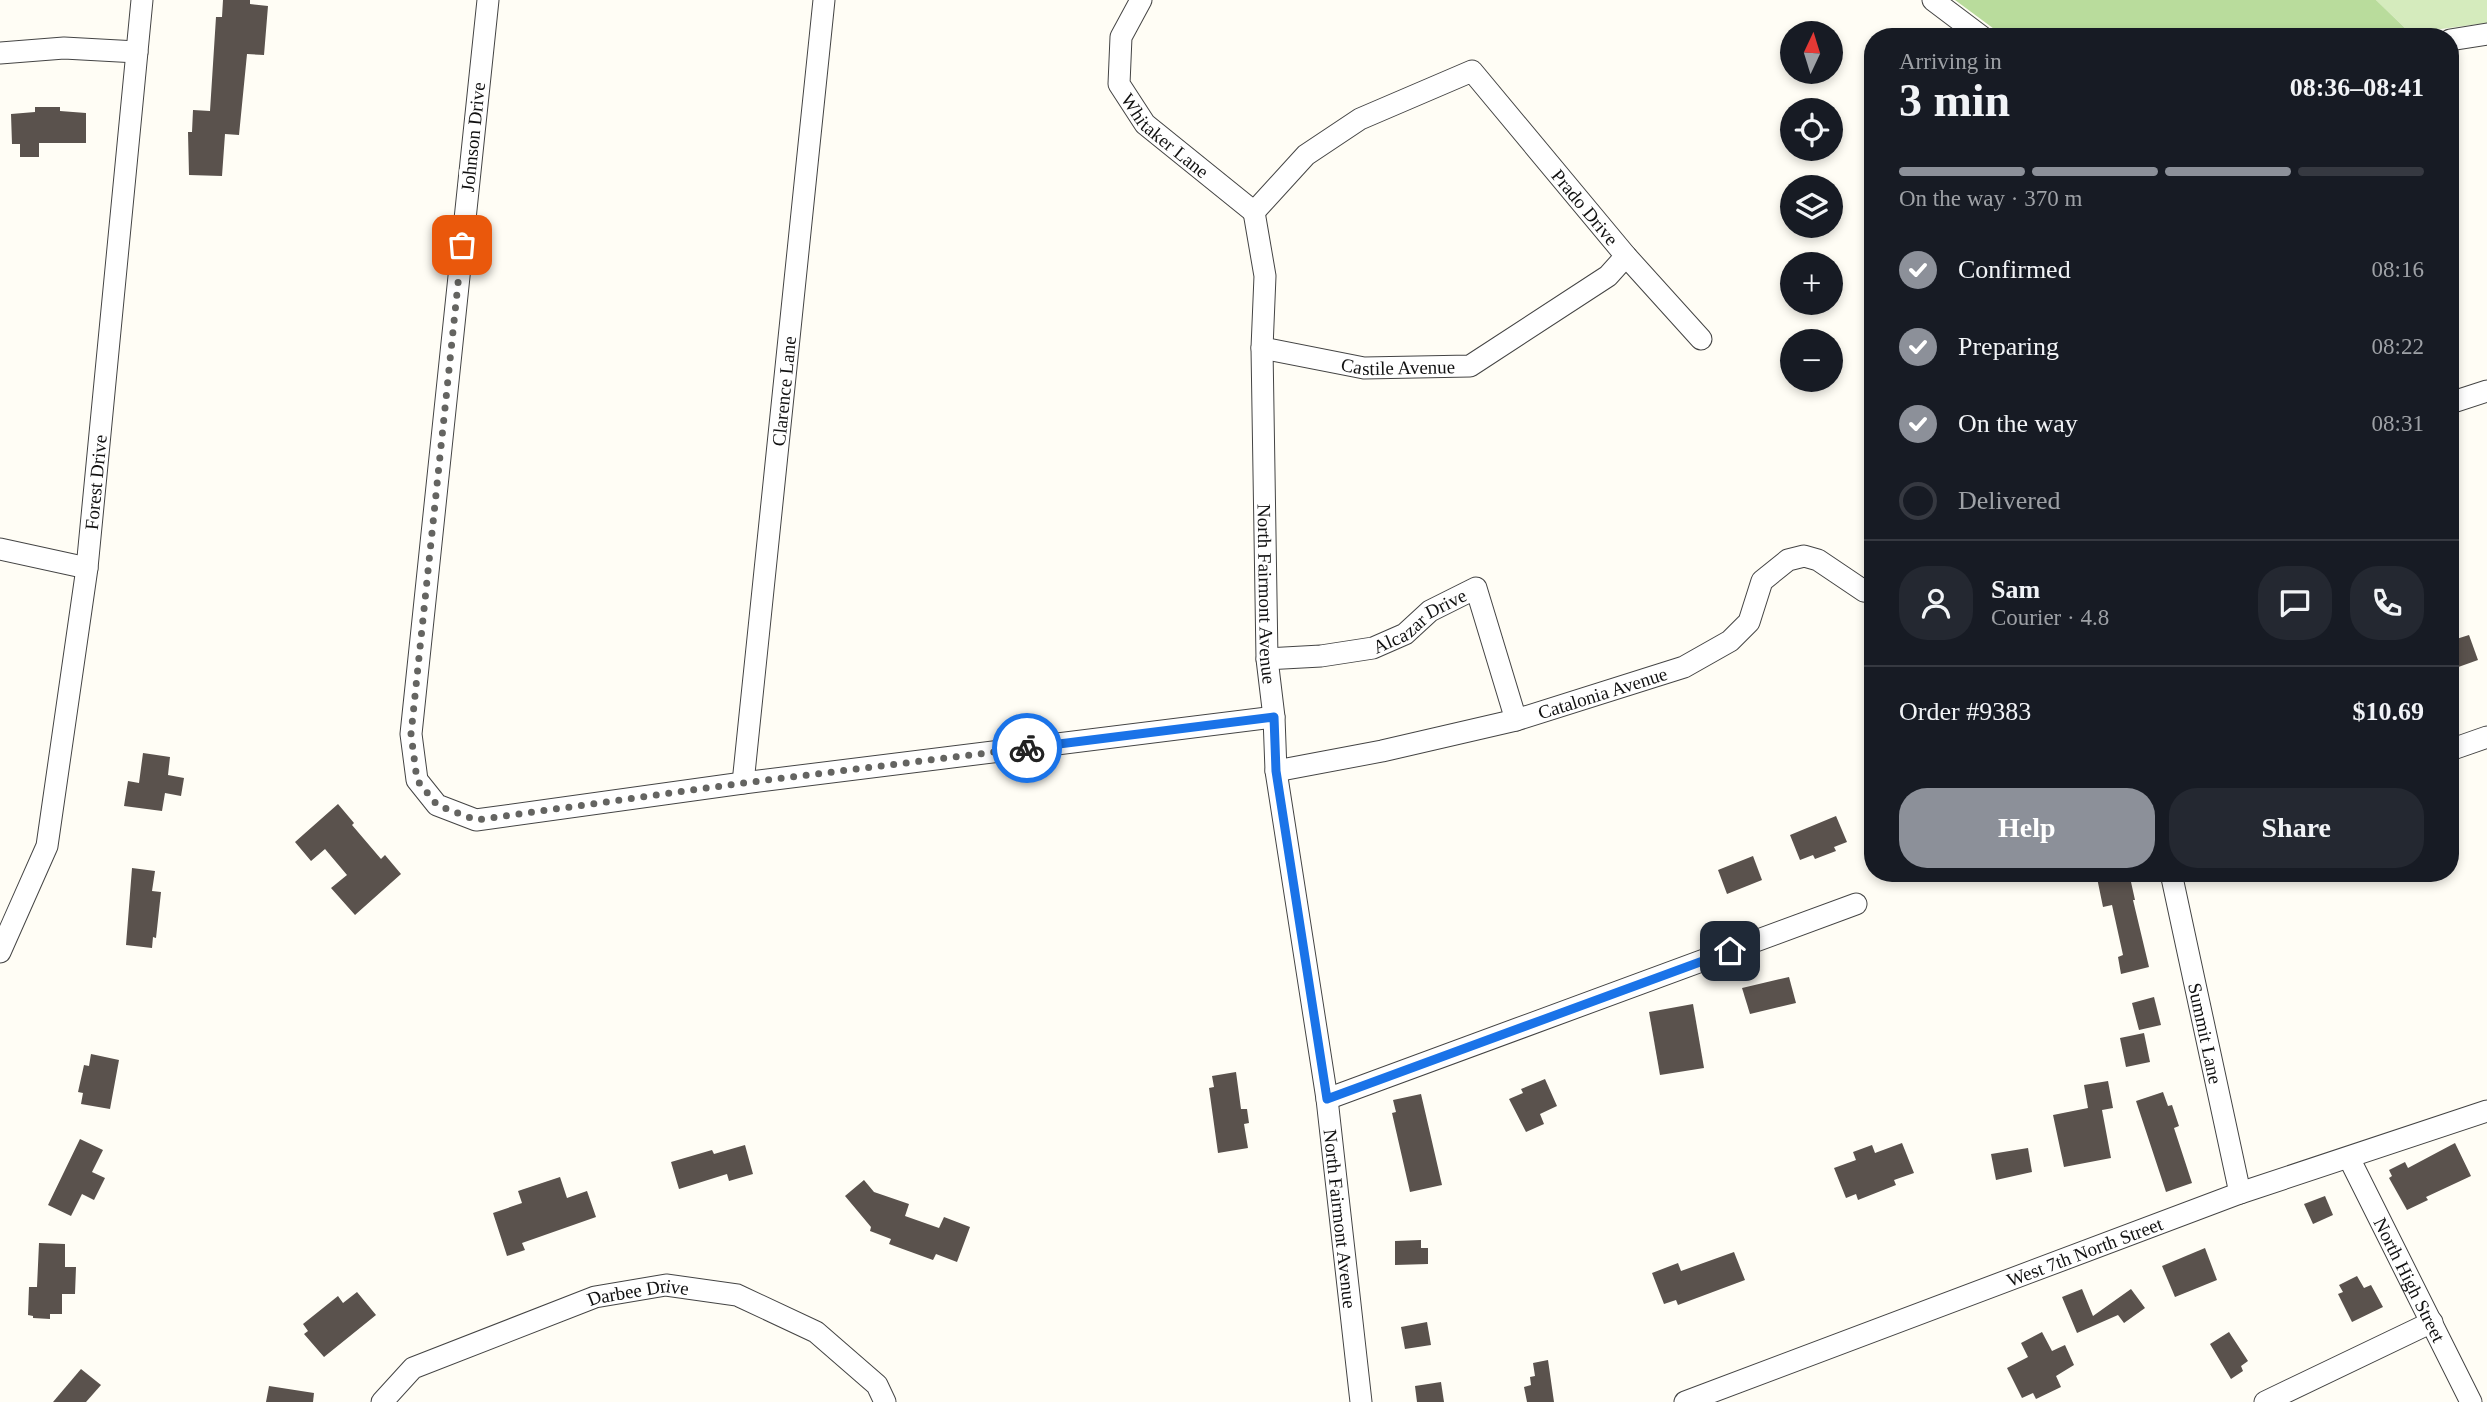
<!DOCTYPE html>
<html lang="en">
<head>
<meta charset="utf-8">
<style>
  :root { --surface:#171b24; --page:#242831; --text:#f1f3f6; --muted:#9ea1a6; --line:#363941; --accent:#8c9099 }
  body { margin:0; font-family:"Times New Roman",serif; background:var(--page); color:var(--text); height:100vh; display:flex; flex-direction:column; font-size:26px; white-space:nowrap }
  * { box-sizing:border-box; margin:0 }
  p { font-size:23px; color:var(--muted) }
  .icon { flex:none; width:38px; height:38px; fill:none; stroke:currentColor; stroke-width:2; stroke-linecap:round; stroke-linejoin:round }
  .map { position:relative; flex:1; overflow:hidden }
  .drawer { position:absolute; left:1864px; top:28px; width:595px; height:854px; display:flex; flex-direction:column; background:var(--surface); border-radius:28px; box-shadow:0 4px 10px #0003 }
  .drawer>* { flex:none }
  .needle { width:46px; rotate:4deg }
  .fabs { position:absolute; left:1780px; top:21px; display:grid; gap:14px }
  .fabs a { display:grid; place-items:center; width:63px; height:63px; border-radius:50%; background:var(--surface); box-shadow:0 4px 10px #0003; font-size:35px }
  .pin { position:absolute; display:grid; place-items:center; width:60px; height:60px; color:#fff; margin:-30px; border-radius:14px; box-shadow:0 4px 10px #0006 }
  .courier { position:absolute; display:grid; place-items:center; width:70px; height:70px; margin:-35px; border:5px solid #1a73e8; border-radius:50%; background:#fff; color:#222; box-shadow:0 2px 9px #0007 }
  .overview em { font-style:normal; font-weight:600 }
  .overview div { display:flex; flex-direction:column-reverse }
  .overview { display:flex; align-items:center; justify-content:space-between; height:119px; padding:0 35px }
  h1 { font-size:46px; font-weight:600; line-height:52px }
  .bar { display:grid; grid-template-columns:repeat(4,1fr); gap:10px 7px; align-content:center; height:84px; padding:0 35px }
  .bar i { height:9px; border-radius:5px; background:var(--line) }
  .bar .selected { background:var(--accent) }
  .bar p { grid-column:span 4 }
  .line { display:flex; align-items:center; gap:18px; padding:0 35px; border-top:2px solid var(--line) }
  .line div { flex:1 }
  .round { display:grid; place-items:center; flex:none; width:74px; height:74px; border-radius:28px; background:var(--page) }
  ol { padding:0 35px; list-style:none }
  li { display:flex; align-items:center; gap:21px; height:77px }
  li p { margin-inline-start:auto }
  li .icon { padding:7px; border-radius:50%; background:var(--accent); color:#fff; stroke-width:4 }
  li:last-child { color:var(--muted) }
  li i { width:38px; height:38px; border:4px solid var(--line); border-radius:50% }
  .action { display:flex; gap:14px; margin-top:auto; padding:14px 35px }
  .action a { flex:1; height:80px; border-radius:28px; background:var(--accent); color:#fff; font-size:28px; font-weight:600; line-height:80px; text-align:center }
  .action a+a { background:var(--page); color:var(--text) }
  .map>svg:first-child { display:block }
  .green { fill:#d5ebbd }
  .forest { fill:#b9dc9c }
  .building { fill:#5a524d }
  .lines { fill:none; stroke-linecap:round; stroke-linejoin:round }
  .street-casing { stroke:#444; stroke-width:23 }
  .street { stroke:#fff; stroke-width:21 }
  .done { stroke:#646461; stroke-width:7; stroke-dasharray:0 12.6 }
  .route { stroke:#1a73e8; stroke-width:9 }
  .labels { text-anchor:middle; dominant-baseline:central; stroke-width:7; stroke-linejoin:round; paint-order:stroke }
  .street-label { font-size:19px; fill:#111; stroke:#fff }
</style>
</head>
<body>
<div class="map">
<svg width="2487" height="1402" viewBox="0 0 2487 1402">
  <rect width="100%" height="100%" fill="#fffdf5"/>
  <polygon class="green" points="2376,0 2487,0 2487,23 2418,32 2407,30"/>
  <polygon class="forest" points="1955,0 2376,0 2407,30 2363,37 2005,37"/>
  <g class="building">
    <polygon points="223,0 250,0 250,4 268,6 264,55 247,54 239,135 225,134 222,176 189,175 188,132 192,132 193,110 210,111 216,17 222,17"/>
    <polygon points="35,107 60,107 60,111 86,113 86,143 39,143 39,157 20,157 20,144 12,144 11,114 35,112"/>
    <polygon points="2469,635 2478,660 2450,670 2450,641"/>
    <polygon points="143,753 170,757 168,775 184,778 181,796 165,793 162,811 124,806 128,781 139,783"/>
    <polygon points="338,804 354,823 352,825 381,859 385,855 401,874 355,915 331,888 347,875 325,849 311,861 295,842"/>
    <polygon points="1836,816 1847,842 1834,847 1836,851 1815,859 1813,855 1800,860 1790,835"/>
    <polygon points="1753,856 1762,880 1727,894 1718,870"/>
    <polygon points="132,868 155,871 152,891 161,892 156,938 153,937 152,948 126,945"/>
    <polygon points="2096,873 2129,873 2135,900 2133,900 2149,967 2121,974 2118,957 2123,955 2112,905 2103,907"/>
    <polygon points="1789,977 1796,1003 1750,1014 1742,988"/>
    <polygon points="2154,997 2161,1025 2139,1030 2132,1003"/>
    <polygon points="1693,1004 1704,1068 1660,1075 1649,1012"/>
    <polygon points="2144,1033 2150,1062 2126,1067 2120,1038"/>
    <polygon points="91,1054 119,1060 110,1109 81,1104 83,1093 78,1092 84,1065 89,1066"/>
    <polygon points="1236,1072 1241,1109 1247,1109 1249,1123 1244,1124 1248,1148 1218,1153 1209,1088 1214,1087 1212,1076"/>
    <polygon points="1545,1079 1557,1106 1540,1114 1544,1124 1526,1132 1509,1099 1523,1093 1521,1089"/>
    <polygon points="2108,1081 2113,1108 2102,1110 2111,1158 2064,1167 2053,1115 2088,1108 2084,1085"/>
    <polygon points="2163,1092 2168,1106 2172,1105 2179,1126 2174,1128 2192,1183 2166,1192 2136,1101"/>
    <polygon points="1421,1094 1442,1185 1410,1192 1392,1113 1396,1112 1393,1100"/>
    <polygon points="80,1139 103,1150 92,1172 105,1178 94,1200 82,1194 71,1216 48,1205"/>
    <polygon points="1902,1143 1914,1173 1894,1180 1896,1185 1858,1200 1856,1194 1846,1198 1834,1168 1856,1160 1853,1152 1872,1145 1875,1153"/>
    <polygon points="2455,1143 2471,1176 2426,1197 2428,1200 2407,1210 2389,1178 2392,1176 2389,1170 2405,1162 2408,1168"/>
    <polygon points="745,1145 753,1174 729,1181 727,1174 679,1189 671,1162 712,1150 714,1154"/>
    <polygon points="2028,1148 2032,1172 1996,1180 1991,1154"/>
    <polygon points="560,1177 567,1198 587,1191 596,1217 522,1243 525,1250 507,1256 493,1213 522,1203 518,1191"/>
    <polygon points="864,1180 874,1192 909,1204 905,1216 939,1228 944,1217 970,1227 957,1262 936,1254 933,1260 889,1244 891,1239 870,1231 871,1227 845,1196"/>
    <polygon points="2325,1196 2333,1215 2313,1224 2304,1204"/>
    <polygon points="1421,1240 1421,1248 1428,1248 1428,1264 1395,1265 1395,1241"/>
    <polygon points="39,1243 65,1244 65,1267 76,1267 75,1294 62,1294 62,1314 50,1314 50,1319 33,1318 33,1316 28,1315 29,1287 37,1287"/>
    <polygon points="2205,1248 2217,1280 2175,1297 2162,1266"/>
    <polygon points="1734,1252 1745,1280 1678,1305 1676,1300 1664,1304 1652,1273 1678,1263 1681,1271"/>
    <polygon points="2357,1276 2364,1288 2371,1285 2383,1307 2352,1322 2338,1294 2343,1292 2339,1285"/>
    <polygon points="2082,1289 2093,1316 2131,1289 2145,1308 2124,1323 2118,1315 2077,1333 2062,1297"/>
    <polygon points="357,1292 376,1315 324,1357 304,1334 308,1331 303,1324 338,1296 343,1303"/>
    <polygon points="1427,1322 1431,1345 1405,1349 1401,1327"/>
    <polygon points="2042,1332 2052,1351 2065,1345 2074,1365 2056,1376 2061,1387 2036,1399 2033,1393 2022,1398 2007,1368 2028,1357 2021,1343"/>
    <polygon points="2229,1332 2248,1361 2241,1366 2243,1371 2231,1379 2210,1344"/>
    <polygon points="1548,1360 1554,1402 1527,1402 1524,1387 1531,1385 1530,1377 1535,1376 1533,1363"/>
    <polygon points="81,1369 101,1385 86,1402 53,1402"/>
    <polygon points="1441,1382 1444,1402 1417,1402 1415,1386"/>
    <polygon points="269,1386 314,1393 313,1402 266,1402"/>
  </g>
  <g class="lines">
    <defs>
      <g id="street">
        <polyline points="488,0 411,734 417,780 437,805 476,820 743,783 1274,717"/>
        <path id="s1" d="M 1141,0 L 1121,37 L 1119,84 L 1145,124 L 1254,212"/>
        <polyline points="1933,0 1982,37"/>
        <polyline points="2450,40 2487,34"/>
        <polyline points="0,53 64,48 137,52"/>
        <path id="s2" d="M 1254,212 L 1265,276 L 1262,348 L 1267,659 L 1274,717 L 1276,771 L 1327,1099 L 1361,1402"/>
        <path id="s3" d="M 1254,212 L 1306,155 L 1360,119 L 1472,71 L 1626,256 L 1701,339"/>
        <path id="s4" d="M 1262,348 L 1364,368 L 1470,366 L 1608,276 L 1626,256"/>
        <polyline points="2450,403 2487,391"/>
        <polyline points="0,549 87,568"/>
        <path id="s5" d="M 1267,659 L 1321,656 L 1373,648 L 1405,634 L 1430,611 L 1476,588 L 1516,720"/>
        <polyline points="2450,750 2487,737"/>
        <path id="s6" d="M 1276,771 L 1382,751 L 1516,720 L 1684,667 L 1730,641 L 1749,622 L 1762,581 L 1788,560 L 1804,556 L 1818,560 L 1864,591 L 1872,592"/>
        <path id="s7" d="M 743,783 L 824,0"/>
        <path id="s8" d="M 2171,873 L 2240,1193"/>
        <path id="s9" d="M 0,952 L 47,846 L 87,568 L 142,0"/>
        <polyline points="1327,1099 1856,904"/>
        <path id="s10" d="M 2349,1158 L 2471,1402"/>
        <path id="s11" d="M 382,1402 L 413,1368 L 595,1297 L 666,1285 L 737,1295 L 816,1332 L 877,1385 L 885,1402"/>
        <path id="s12" d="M 1685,1402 L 2240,1193 L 2487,1111"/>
        <polyline points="2265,1402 2432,1322"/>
      </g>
    </defs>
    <use href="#street" class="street-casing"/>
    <use href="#street" class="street"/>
  </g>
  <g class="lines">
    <polyline class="done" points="462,245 411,734 417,780 437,805 476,820 743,783 1027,748"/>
    <polyline class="route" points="1027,748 1274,717 1276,771 1327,1099 1730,951"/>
  </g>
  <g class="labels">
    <g class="street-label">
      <text stroke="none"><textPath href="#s1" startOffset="159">Whitaker Lane</textPath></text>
      <text transform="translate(473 137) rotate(-84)">Johnson Drive</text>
      <text stroke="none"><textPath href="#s3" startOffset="441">Prado Drive</textPath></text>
      <text stroke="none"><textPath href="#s4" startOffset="138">Castile Avenue</textPath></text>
      <text stroke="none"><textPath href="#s7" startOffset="394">Clarence Lane</textPath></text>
      <text stroke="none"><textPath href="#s9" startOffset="483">Forest Drive</textPath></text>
      <text stroke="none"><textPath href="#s2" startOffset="383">North Fairmont Avenue</textPath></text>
      <text stroke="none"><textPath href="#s5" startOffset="161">Alcazar Drive</textPath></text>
      <text stroke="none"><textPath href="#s6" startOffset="336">Catalonia Avenue</textPath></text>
      <text stroke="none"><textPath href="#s8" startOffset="164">Summit Lane</textPath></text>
      <text stroke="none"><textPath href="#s2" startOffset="1013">North Fairmont Avenue</textPath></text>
      <text stroke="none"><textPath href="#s12" startOffset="427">West 7th North Street</textPath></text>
      <text stroke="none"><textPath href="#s10" startOffset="136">North High Street</textPath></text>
      <text stroke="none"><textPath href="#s11" startOffset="285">Darbee Drive</textPath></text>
    </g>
  </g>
</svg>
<div class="fabs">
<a><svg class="needle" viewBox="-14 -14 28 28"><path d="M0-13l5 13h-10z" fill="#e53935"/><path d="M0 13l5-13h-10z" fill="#9ea1a6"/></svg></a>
<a><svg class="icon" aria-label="locate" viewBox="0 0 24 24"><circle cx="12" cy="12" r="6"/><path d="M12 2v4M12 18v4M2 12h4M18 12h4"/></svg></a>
<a><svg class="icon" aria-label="layers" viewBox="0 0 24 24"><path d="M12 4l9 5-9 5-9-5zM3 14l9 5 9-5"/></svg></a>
<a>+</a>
<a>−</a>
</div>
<div class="pin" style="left:462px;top:245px;background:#ea580c"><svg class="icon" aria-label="bag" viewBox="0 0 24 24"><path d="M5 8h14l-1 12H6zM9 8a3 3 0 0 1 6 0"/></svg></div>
<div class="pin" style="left:1730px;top:951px;background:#1f2937"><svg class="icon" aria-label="home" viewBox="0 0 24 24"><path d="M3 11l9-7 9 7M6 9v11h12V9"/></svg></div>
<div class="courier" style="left:1027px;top:748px"><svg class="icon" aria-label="bike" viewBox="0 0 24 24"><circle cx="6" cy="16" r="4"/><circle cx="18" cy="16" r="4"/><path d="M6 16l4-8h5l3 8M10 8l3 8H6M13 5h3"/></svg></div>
<section class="drawer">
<div class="overview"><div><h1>3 min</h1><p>Arriving in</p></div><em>08:36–08:41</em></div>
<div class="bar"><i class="selected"></i><i class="selected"></i><i class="selected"></i><i></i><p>On the way · 370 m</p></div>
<ol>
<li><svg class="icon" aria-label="check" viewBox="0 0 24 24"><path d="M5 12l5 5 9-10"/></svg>Confirmed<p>08:16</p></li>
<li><svg class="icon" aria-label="check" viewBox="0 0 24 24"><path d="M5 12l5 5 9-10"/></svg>Preparing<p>08:22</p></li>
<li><svg class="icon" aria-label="check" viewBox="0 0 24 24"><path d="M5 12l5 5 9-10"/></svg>On the way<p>08:31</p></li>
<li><i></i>Delivered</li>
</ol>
<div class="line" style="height:126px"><a class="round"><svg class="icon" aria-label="person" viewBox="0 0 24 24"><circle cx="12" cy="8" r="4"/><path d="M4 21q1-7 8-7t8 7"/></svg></a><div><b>Sam</b><p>Courier · 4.8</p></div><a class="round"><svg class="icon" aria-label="chat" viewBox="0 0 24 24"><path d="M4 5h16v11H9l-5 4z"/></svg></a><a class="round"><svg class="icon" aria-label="phone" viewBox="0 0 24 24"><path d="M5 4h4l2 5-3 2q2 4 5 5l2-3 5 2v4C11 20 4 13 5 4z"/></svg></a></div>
<div class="line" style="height:91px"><div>Order #9383</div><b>$10.69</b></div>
<div class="action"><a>Help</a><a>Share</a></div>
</section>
</div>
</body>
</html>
